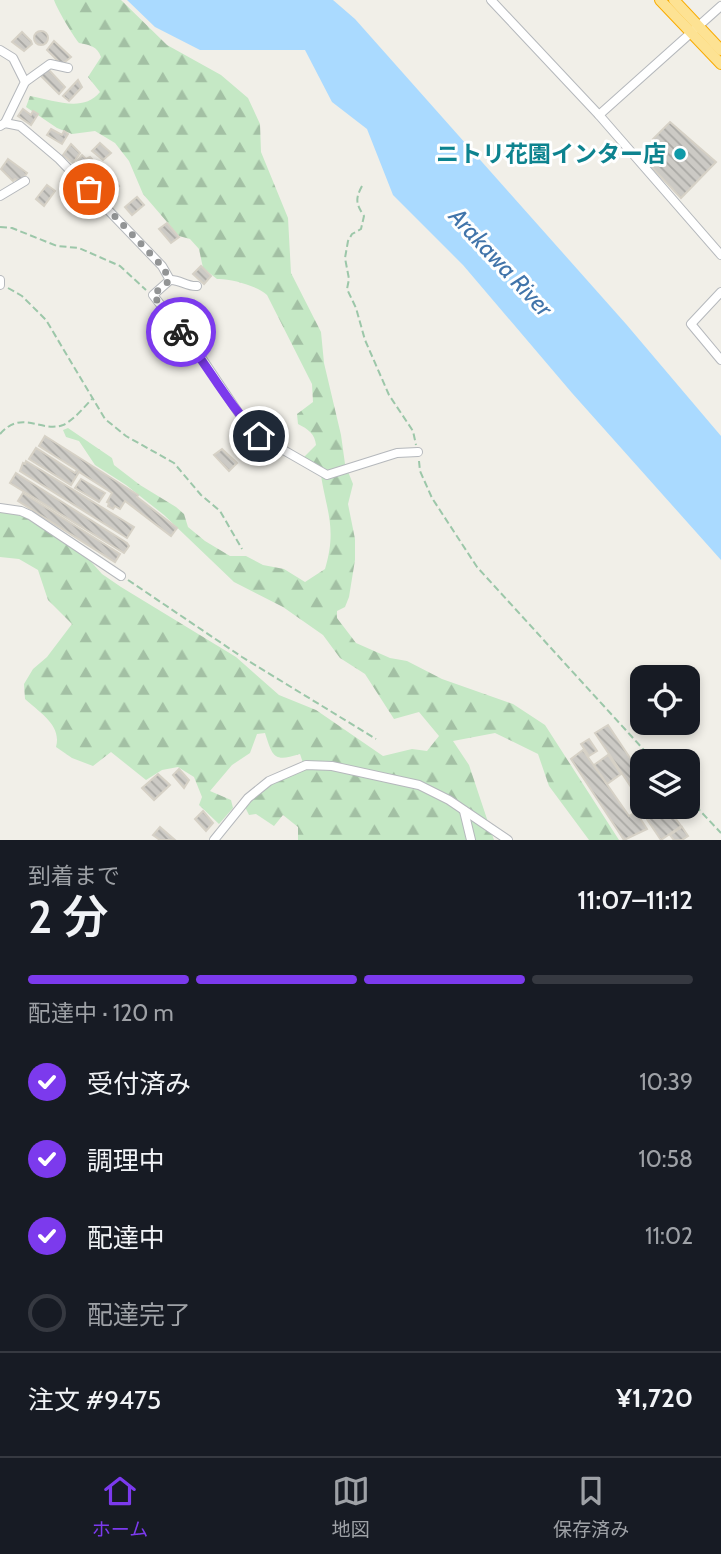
<!DOCTYPE html>
<html lang="ja">
<head>
<meta charset="utf-8">
<style>
  :root { --surface:#171b24; --page:#20242c; --text:#f1f3f6; --muted:#9ea1a6; --line:#363941; --accent:#7c3aed }
  body { margin:0; font-family:Cabin,"Noto Sans JP",sans-serif; background:var(--page); color:var(--text); height:100vh; display:flex; flex-direction:column; font-size:26px; white-space:nowrap }
  * { box-sizing:border-box; margin:0 }
  p { font-size:23px; color:var(--muted) }
  .icon { flex:none; width:38px; height:38px; fill:none; stroke:currentColor; stroke-width:2; stroke-linecap:round; stroke-linejoin:round }
  .map { position:relative; height:840px; overflow:hidden }
  .drawer { display:flex; flex-direction:column; background:var(--surface); flex:1 }
  .drawer>* { flex:none }
  .tools { position:absolute; left:630px; top:665px; display:grid; gap:14px }
  .tools a { display:grid; place-items:center; width:70px; height:70px; border-radius:14px; background:var(--surface); box-shadow:0 4px 10px #0003; font-size:35px }
  .pin { position:absolute; display:grid; place-items:center; width:60px; height:60px; color:#fff; margin:-30px; border:4px solid #fff; border-radius:50%; box-shadow:0 2px 7px #0007 }
  .courier { position:absolute; display:grid; place-items:center; width:70px; height:70px; margin:-35px; border:5px solid #7c3aed; border-radius:50%; background:#fff; color:#222; box-shadow:0 2px 9px #0007 }
  .head em { font-style:normal; font-weight:600 }
  .head div { display:flex; flex-direction:column-reverse }
  .head { display:flex; align-items:center; justify-content:space-between; height:119px; padding:0 28px }
  h1 { font-size:46px; font-weight:600; line-height:52px }
  .bar { display:grid; grid-template-columns:repeat(4,1fr); gap:10px 7px; align-content:center; height:84px; padding:0 28px }
  .bar i { height:9px; border-radius:5px; background:var(--line) }
  .bar .active { background:var(--accent) }
  .bar p { grid-column:span 4 }
  .line { display:flex; align-items:center; gap:18px; padding:0 28px; border-top:2px solid var(--line) }
  .line div { flex:1 }
  ol { padding:0 28px; list-style:none }
  li { display:flex; align-items:center; gap:21px; height:77px }
  li p { margin-inline-start:auto }
  li .icon { padding:7px; border-radius:50%; background:var(--accent); color:#fff; stroke-width:4 }
  li:last-child { color:var(--muted) }
  li i { width:38px; height:38px; border:4px solid var(--line); border-radius:50% }
  .dock { display:flex; justify-content:space-around; align-items:center; height:98px; border-top:2px solid var(--line); background:var(--surface); font-size:19px; color:var(--muted) }
  .dock a { display:grid; justify-items:center; gap:4px }
  .dock .active { color:var(--accent) }
  .map>svg:first-child { display:block }
  .forest { fill:url(#forest-firs) }
  .water { fill:#aadaff }
  .building { fill:url(#building-back-hatch); stroke:#d6d1c6; stroke-width:2 }
  .lines { fill:none; stroke-linecap:round; stroke-linejoin:round }
  .minor-casing { stroke:#b5b8bc; stroke-width:10 }
  .highway-casing { stroke:#f9ab00; stroke-width:12 }
  .path { stroke:#9cc7a9; stroke-width:2; stroke-dasharray:7 3.5; stroke-linecap:butt }
  .minor { stroke:#fff; stroke-width:8 }
  .highway { stroke:#fde293; stroke-width:10 }
  .done { stroke:#929495; stroke-width:7; stroke-dasharray:0 12.6 }
  .route { stroke:#7c3aed; stroke-width:9 }
  .culture-dot { fill:#0f9aa8; stroke:#fff; stroke-width:2.5 }
  .labels { text-anchor:middle; dominant-baseline:central; stroke-width:6; stroke-linejoin:round; paint-order:stroke }
  .culture-label { font-size:23px; font-weight:bold; fill:#0d838f; stroke:#fff; text-anchor:end }
  .water-label { font-size:24px; font-style:italic; fill:#4174aa; stroke:#fff }
</style>
</head>
<body>
<div class="map">
<svg width="721" height="840" viewBox="0 0 721 840">
  <defs>
    <pattern id="forest-firs" width="22" height="20" patternUnits="userSpaceOnUse" patternTransform="scale(1.75)"><rect width="22" height="20" fill="#c5e8c5"/><path d="M5 1l3.5 6h-7zM16 11l3.5 6h-7z" fill="#a3c0a4"/></pattern>
    <pattern id="building-back-hatch" width="6" height="6" patternUnits="userSpaceOnUse" patternTransform="scale(1.75)"><rect width="6" height="6" fill="#cccac5"/><path d="M-1 5l2 2M0 0l6 6M5-1l2 2" fill="none" stroke="#a9a8a4"/></pattern>
  </defs>
  <rect width="100%" height="100%" fill="#f1efe8"/>
  <path class="forest" d="M 54,0 L 121,0 L 167,45 L 221,75 L 248,98 L 260,124 L 261,152 L 288,218 L 291,273 L 321,332 L 324,363 L 341,435 L 345,464 L 353,484 L 348,504 L 355,539 L 355,560 L 349,597 L 345,607 L 337,611 L 337,618 L 356,643 L 390,658 L 407,661 L 442,679 L 513,704 L 545,725 L 619,840 L 589,840 L 549,786 L 538,754 L 495,733 L 453,741 L 469,765 L 494,840 L 298,840 L 298,827 L 283,815 L 274,826 L 256,814 L 249,815 L 245,807 C 254,786 284,774 303,763 L 300,754 C 274,762 273,758 265,733 L 257,734 L 250,753 L 232,765 L 210,791 L 231,800 L 233,808 L 219,824 L 199,805 L 202,797 L 194,777 L 178,767 L 162,770 L 146,780 L 111,752 L 93,766 L 72,758 L 56,747 C 62,725 40,713 25,699 L 24,684 L 33,669 L 47,657 L 72,624 L 48,600 L 38,570 L 19,559 L 0,557 L 0,512 L 23,516 L 86,556 L 102,574 L 121,587 L 236,657 L 279,695 L 316,710 L 383,756 L 412,749 L 427,751 L 439,736 L 419,712 L 394,719 L 365,674 L 340,658 L 323,635 L 283,607 L 234,582 L 164,515 L 126,485 L 95,465 L 79,441 L 66,437 L 63,430 L 68,428 L 112,458 L 114,465 L 140,485 L 176,507 L 184,514 L 188,527 L 205,541 L 230,556 L 246,556 L 263,565 L 284,569 L 305,582 L 325,569 C 338,526 325,509 320,468 L 303,458 L 316,445 C 315,434 308,429 298,424 L 297,414 L 313,402 L 312,384 L 267,295 C 258,286 229,278 217,279 L 203,268 L 199,249 L 190,239 L 179,236 L 143,194 L 129,161 L 115,143 L 95,131 L 72,134 L 57,128 L 26,107 L 30,96 C 54,100 83,113 100,92 L 88,77 L 101,57 C 97,46 90,45 79,43 C 72,34 58,11 54,0 Z"/>
  <polygon class="water" points="127,0 333,0 355,19 626,324 721,436 721,560 572,393 463,265 393,195 367,129 332,102 305,50 200,50 155,27"/>
  <g class="building">
    <circle cx="41" cy="38" r="7"/>
    <polygon points="22,32 31,41 32,44 24,51 12,42"/>
    <polygon points="54,41 71,57 65,62 61,64 47,50"/>
    <polygon points="47,68 65,87 59,94 40,75"/>
    <polygon points="78,80 82,87 69,101 63,96"/>
    <polygon points="23,109 31,115 33,111 38,114 31,125 18,116"/>
    <polygon points="670,122 716,162 681,198 646,161 659,147 653,139"/>
    <polygon points="51,129 62,135 64,131 68,134 62,144 47,135"/>
    <polygon points="100,143 111,153 103,160 92,151"/>
    <polygon points="71,144 80,153 73,163 63,155"/>
    <polygon points="82,155 86,159 90,157 92,159 93,164 89,169 77,161"/>
    <polygon points="8,159 27,173 20,183 15,179 13,181 1,169"/>
    <polygon points="110,173 119,186 108,195 100,181"/>
    <polygon points="47,185 55,191 44,206 36,199"/>
    <polygon points="137,197 144,205 132,215 125,207"/>
    <polygon points="167,223 179,237 171,243 159,229"/>
    <polygon points="201,266 211,276 204,284 193,274"/>
    <polygon points="45,436 138,495 137,497 177,528 171,536 125,501 120,509 115,506 113,509 108,506 109,503 107,502 112,493 79,472 71,485 29,459 36,448 75,473 77,470 39,446"/>
    <polygon points="222,449 237,463 229,471 214,455"/>
    <polygon points="26,461 134,527 127,538 20,471 23,463 25,464"/>
    <polygon points="16,473 127,543 129,546 124,553 10,483"/>
    <polygon points="81,479 105,493 99,502 75,488"/>
    <polygon points="23,493 120,554 115,562 18,501"/>
    <polygon points="608,725 642,776 641,802 595,733"/>
    <polygon points="589,739 597,751 589,756 581,744"/>
    <polygon points="583,750 629,816 636,812 647,829 624,840 571,759"/>
    <polygon points="608,755 621,774 607,784 594,765"/>
    <polygon points="179,769 189,780 184,788 173,775"/>
    <polygon points="158,774 170,785 154,800 142,788"/>
    <polygon points="642,804 642,807 667,807 681,826 661,840 638,806"/>
    <polygon points="203,811 213,823 206,831 195,819"/>
    <polygon points="160,827 175,840 160,840 153,835"/>
    <polygon points="682,827 688,836 682,840 674,840 670,835"/>
  </g>
  <g class="lines">
    <defs>
      <g id="minor">
        <polyline points="491,0 599,115 721,255"/>
        <polyline points="0,50 13,58 25,82 5,123"/>
        <polyline points="25,82 50,64 68,68"/>
        <polyline points="599,115 721,6"/>
        <polyline points="0,126 5,123 20,126 59,159 162,266 170,280 153,295 201,357 246,424 259,436 327,475 397,453 418,452"/>
        <polyline points="0,196 25,181"/>
        <polyline points="0,280 0,285"/>
        <path d="M 170,280 C 179,279 187,287 197,286"/>
        <polyline points="721,292 691,324 721,360"/>
        <polyline points="0,508 21,511 30,515 121,576"/>
        <polyline points="464,811 471,840"/>
        <polyline points="214,840 248,798 269,781 306,765 332,766 419,785 449,800 508,840"/>
      </g>
      <g id="highway">
        <polyline points="660,0 721,64"/>
        <polyline points="674,0 721,50"/>
      </g>
    </defs>
    <use href="#minor" class="minor-casing"/>
    <use href="#highway" class="highway-casing"/>
    <g class="path">
      <path d="M 362,186 C 355,199 356,204 364,216 L 361,229 L 352,234 L 348,241 L 345,258 L 349,279 L 347,289 L 356,308 L 365,340 L 389,395 L 413,431 L 416,445"/>
      <polyline points="0,227 12,228 57,246 79,248 120,266 146,290"/>
      <polyline points="8,288 22,296 46,320 105,419 126,436 174,463 201,495 220,511 242,549"/>
      <path d="M 0,434 C 22,409 41,433 63,425 C 74,420 84,407 92,399"/>
      <polyline points="419,461 420,471 432,498 477,567 654,761"/>
      <polyline points="128,580 242,657 376,739"/>
      <polyline points="688,798 721,833"/>
    </g>
    <use href="#minor" class="minor"/>
    <use href="#highway" class="highway"/>
  </g>
  <g class="lines">
    <polyline class="done" points="89,189 162,266 170,280 153,295 181,332"/>
    <path class="route" d="M 181,332 C 208,366 229,406 259,436"/>
  </g>
  <circle class="culture-dot" cx="680" cy="154" r="7"/>
  <g class="labels">
    <g class="culture-label">
      <text x="666" y="154">ニトリ花園インター店</text>
    </g>
    <g class="water-label">
      <text transform="translate(501 262) rotate(47)">Arakawa River</text>
    </g>
  </g>
</svg>
<div class="tools">
<a><svg class="icon" aria-label="locate" viewBox="0 0 24 24"><circle cx="12" cy="12" r="6"/><path d="M12 2v4M12 18v4M2 12h4M18 12h4"/></svg></a>
<a><svg class="icon" aria-label="layers" viewBox="0 0 24 24"><path d="M12 4l9 5-9 5-9-5zM3 14l9 5 9-5"/></svg></a>
</div>
<div class="pin" style="left:89px;top:189px;background:#ea580c"><svg class="icon" aria-label="bag" viewBox="0 0 24 24"><path d="M5 8h14l-1 12H6zM9 8a3 3 0 0 1 6 0"/></svg></div>
<div class="pin" style="left:259px;top:436px;background:#1f2937"><svg class="icon" aria-label="home" viewBox="0 0 24 24"><path d="M3 11l9-7 9 7M6 9v11h12V9"/></svg></div>
<div class="courier" style="left:181px;top:332px"><svg class="icon" aria-label="bike" viewBox="0 0 24 24"><circle cx="6" cy="16" r="4"/><circle cx="18" cy="16" r="4"/><path d="M6 16l4-8h5l3 8M10 8l3 8H6M13 5h3"/></svg></div>
</div>
<section class="drawer">
<div class="head"><div><h1>2 分</h1><p>到着まで</p></div><em>11:07–11:12</em></div>
<div class="bar"><i class="active"></i><i class="active"></i><i class="active"></i><i></i><p>配達中 · 120 m</p></div>
<ol>
<li><svg class="icon" aria-label="check" viewBox="0 0 24 24"><path d="M5 12l5 5 9-10"/></svg>受付済み<p>10:39</p></li>
<li><svg class="icon" aria-label="check" viewBox="0 0 24 24"><path d="M5 12l5 5 9-10"/></svg>調理中<p>10:58</p></li>
<li><svg class="icon" aria-label="check" viewBox="0 0 24 24"><path d="M5 12l5 5 9-10"/></svg>配達中<p>11:02</p></li>
<li><i></i>配達完了</li>
</ol>
<div class="line" style="height:91px"><div>注文 #9475</div><b>¥1,720</b></div>
</section>
<nav class="dock">
<a class="active"><svg class="icon" aria-label="home" viewBox="0 0 24 24"><path d="M3 11l9-7 9 7M6 9v11h12V9"/></svg>ホーム</a>
<a><svg class="icon" aria-label="map" viewBox="0 0 24 24"><path d="M3 6l6-2 6 2 6-2v14l-6 2-6-2-6 2zM9 4v14M15 6v14"/></svg>地図</a>
<a><svg class="icon" aria-label="saved" viewBox="0 0 24 24"><path d="M7 4h10v16l-5-4-5 4z"/></svg>保存済み</a>
</nav>
</body>
</html>
